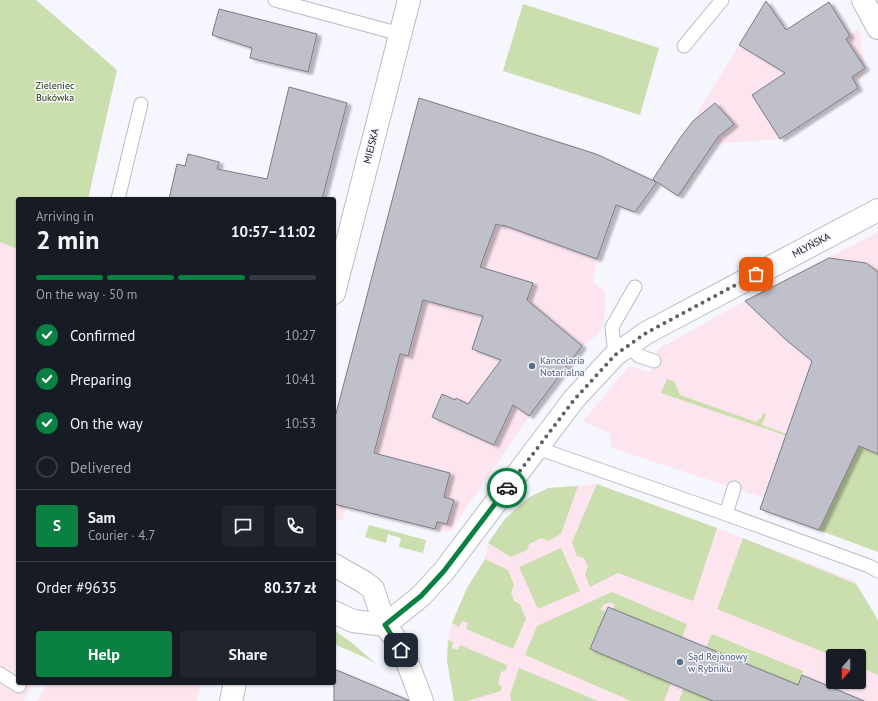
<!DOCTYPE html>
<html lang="en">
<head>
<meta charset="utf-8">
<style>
  :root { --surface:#171b24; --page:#20242c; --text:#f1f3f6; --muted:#9ea1a6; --line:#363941; --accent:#0b8043 }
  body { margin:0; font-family:"PT Sans",sans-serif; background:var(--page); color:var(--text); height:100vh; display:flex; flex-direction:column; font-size:15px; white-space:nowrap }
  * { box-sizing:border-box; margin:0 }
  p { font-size:13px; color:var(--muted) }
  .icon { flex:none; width:22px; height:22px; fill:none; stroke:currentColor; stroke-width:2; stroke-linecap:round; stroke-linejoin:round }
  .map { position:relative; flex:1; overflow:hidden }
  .details { position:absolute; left:16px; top:197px; width:320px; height:488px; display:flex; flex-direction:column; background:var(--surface); border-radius:4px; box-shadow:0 1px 3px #0004 }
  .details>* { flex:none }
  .needle { width:26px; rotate:200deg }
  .controls { position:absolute; left:826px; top:649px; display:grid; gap:8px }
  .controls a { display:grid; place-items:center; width:40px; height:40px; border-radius:4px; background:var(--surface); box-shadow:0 1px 3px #0004; font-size:20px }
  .pin { position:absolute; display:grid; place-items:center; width:34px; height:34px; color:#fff; margin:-17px; border-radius:8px; box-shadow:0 2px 6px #0006 }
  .courier { position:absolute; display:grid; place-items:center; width:40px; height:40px; margin:-20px; border:3px solid #0b8043; border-radius:50%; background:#fff; color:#222; box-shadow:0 1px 5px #0007 }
  .overview em { font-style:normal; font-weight:800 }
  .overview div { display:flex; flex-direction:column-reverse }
  .overview { display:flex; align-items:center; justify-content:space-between; height:68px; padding:0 20px }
  h1 { font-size:26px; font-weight:800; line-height:30px }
  .bar { display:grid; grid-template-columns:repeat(4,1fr); gap:6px 4px; align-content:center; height:48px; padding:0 20px }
  .bar i { height:5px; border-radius:3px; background:var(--line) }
  .bar .selected { background:var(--accent) }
  .bar p { grid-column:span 4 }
  .line { display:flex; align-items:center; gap:10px; padding:0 20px; border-top:1px solid var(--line) }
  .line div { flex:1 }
  .round { display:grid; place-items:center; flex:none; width:42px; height:42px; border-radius:4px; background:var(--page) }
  ol { padding:0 20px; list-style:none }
  li { display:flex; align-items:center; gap:12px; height:44px }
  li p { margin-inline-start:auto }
  li .icon { padding:4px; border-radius:50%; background:var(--accent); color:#fff; stroke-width:4 }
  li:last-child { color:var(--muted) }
  li i { width:22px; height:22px; border:2px solid var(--line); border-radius:50% }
  .action { display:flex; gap:8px; margin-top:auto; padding:8px 20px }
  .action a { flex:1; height:46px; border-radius:4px; background:var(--accent); color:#fff; font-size:16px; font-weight:800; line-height:46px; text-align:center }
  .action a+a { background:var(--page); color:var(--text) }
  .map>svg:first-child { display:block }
  .commercial { fill:#fde5f0; fill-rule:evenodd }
  .green { fill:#cbdead }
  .building { fill:#c0c0ca; stroke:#7b7c84; filter:url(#shadow) }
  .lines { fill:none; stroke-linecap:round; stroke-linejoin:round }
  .lane-casing { stroke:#babcc5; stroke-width:15 }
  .street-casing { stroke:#babcc5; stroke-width:24 }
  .secondary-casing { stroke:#babcc5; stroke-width:24 }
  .lane { stroke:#fff; stroke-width:13 }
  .street { stroke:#fff; stroke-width:22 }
  .secondary { stroke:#fff; stroke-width:22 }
  .done { stroke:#606166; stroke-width:4; stroke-dasharray:0 7.2 }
  .route { stroke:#0b8043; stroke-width:5 }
  .service-dot { fill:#5c6f8a; stroke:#f5f6fe; stroke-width:1.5 }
  .labels { text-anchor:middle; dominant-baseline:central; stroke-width:3; stroke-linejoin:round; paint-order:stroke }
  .park-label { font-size:10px; fill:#273501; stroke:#f5f6fe }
  .street-label { font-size:10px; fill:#101114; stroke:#f5f6fe }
  .service-label { font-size:10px; fill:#4e5e75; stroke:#f5f6fe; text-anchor:start }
</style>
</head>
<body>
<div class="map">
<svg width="878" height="701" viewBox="0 0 878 701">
  <defs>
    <filter id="shadow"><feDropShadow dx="4.5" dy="2.5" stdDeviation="1" flood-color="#0004"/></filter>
  </defs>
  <rect width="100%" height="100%" fill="#f5f6fe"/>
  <g class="commercial">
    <polygon points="766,1 786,30 846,39 850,36 859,26 865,68 858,88 780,139 713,144 680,197 657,183 635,212 616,205 597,259 593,283 605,291 604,325 598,335 582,346 529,416 450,532 435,529 346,507 342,521 334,519 334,422 419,98 596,154 653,180 680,138 692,122"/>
    <polygon points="878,232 878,552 760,509 764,498 612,448 609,433 583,421 629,366 650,372 658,349 745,301"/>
    <polygon points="0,242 18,249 18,683 34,683 23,701 0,701"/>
    <path d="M 597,484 L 730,533 L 855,581 L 878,620 L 878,701 L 454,701 L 447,661 L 448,640 L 452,623 L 467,588 L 485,559 L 488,543 L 505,519 L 519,506 L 530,497 L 548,488 ZM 833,656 L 859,656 L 859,682 L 833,682 Z"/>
    <polygon points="48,683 201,683 197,701 37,701"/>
  </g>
  <g class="green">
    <polygon points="0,0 36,0 117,70 88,199 18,199 18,249 0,242"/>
    <polygon points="523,4 659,48 640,115 503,71"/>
    <polygon points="667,379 674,381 680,395 756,422 761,418 763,413 766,414 762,425 787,434 787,436 661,393"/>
    <polygon points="859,445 878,454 878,552 819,530"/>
    <polygon points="597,484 717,528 693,601 618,573 590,587 585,574 588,566 584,558 577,556 572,542"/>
    <polygon points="578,486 561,534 548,541 541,538 529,544 527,550 511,557 488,543 505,519 519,506 530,497 548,488"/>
    <polygon points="369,525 426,540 423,553 399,547 401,538 388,534 386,543 365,537"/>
    <polygon points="743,538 856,584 878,620 878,675 859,667 859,656 833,656 717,609"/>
    <polygon points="561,548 580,591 538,609 519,567"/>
    <polygon points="485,559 508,570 514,585 511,592 514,601 520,604 526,619 513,649 466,629 468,623 462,621 459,627 452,623 467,588"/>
    <polygon points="612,592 687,624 682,638 613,609 615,605 610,602 603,605 601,609 606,612 590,649 671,683 664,701 631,701 525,655 537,626"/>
    <polygon points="334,630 352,643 376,664 368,659 334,644"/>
    <polygon points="712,634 803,671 798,685 706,648"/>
    <polygon points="448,640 453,642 452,648 458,650 460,645 507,665 506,670 501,672 498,683 502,687 501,691 467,701 454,701 447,661"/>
    <polygon points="519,668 598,701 511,701 510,695"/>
    <polygon points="684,688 713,701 679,701"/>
  </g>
  <g class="building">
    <polygon points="766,1 786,30 829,2 850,36 846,39 865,68 852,77 858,88 780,139 752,95 785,73 739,45"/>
    <polygon points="219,9 317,34 308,72 250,58 252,48 212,35"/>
    <polygon points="289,87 347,103 322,199 169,199 177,164 185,166 188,154 219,162 217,169 267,179"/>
    <polygon points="419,98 596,154 656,182 653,179 680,138 693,121 715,103 734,124 718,137 678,196 657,182 635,212 616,205 597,259 503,225 502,226 496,224 480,267 533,283 527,300 582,346 529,416 513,405 494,445 432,417 442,394 455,400 456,398 468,404 501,360 472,349 483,316 423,300 408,356 400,354 374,453 450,473 444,497 454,500 447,524 437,522 435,529 334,504 334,421"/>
    <polygon points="829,258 866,263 878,272 878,454 859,446 819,530 760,509 812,361 785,339 745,301"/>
    <polygon points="608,607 798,685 802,675 864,701 713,701 590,649"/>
    <polygon points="334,669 408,700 409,701 334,701"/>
  </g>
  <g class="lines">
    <defs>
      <g id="lane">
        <polyline points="275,0 400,34"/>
        <polyline points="684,46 722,0"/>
        <polyline points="118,199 141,104"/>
        <polyline points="627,345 639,356 654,361"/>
        <polyline points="615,355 612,327 635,287"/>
        <polyline points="537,448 726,514 869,566 878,571"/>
        <polyline points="726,514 734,488"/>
        <polyline points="0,674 19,686"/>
      </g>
      <g id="street">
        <polyline points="863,0 878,28"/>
        <polyline points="385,625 421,596 444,571 574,399 615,355 646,333 878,210"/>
      </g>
      <g id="secondary">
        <polyline points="334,293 409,0"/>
        <polyline points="334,565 364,582 373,589 385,625 394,637 408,664 422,701"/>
        <polyline points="334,612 353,621 385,625"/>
        <polyline points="231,701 235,683"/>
      </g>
    </defs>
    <use href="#lane" class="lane-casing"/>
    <use href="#street" class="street-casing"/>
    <use href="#secondary" class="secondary-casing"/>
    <use href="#lane" class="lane"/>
    <use href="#street" class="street"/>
    <use href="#secondary" class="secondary"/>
  </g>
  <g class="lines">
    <polyline class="done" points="507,488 574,400 615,355 646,333 756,274"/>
    <polyline class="route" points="401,650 385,625 421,596 444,571 507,488"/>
  </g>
  <g class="service-dot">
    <circle cx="532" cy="366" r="4"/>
    <circle cx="680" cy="662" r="4"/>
  </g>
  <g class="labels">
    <g class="park-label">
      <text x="55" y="85">Zieleniec<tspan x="55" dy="12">Bukówka</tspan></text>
    </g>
    <g class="street-label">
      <text transform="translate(371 146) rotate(-76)">MIEJSKA</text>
      <text transform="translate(811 245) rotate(-28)">MŁYŃSKA</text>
    </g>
    <g class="service-label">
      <text x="540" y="360">Kancelaria<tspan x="540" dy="12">Notarialna</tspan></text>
      <text x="688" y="656">Sąd Rejonowy<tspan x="688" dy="12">w Rybniku</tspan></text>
    </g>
  </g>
</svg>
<div class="controls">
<a><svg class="needle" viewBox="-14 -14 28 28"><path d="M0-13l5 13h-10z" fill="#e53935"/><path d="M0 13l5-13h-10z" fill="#9ea1a6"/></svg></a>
</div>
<div class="pin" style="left:756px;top:274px;background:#ea580c"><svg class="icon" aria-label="bag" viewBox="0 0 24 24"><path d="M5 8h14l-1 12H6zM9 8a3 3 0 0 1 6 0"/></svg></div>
<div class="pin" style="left:401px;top:650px;background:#1f2937"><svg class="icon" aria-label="home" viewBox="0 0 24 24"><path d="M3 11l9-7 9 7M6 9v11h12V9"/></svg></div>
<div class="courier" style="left:507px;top:488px"><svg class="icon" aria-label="car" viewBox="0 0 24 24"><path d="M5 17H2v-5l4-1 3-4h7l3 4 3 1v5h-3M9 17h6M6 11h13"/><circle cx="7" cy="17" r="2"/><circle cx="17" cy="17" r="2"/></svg></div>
<section class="details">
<div class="overview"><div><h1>2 min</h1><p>Arriving in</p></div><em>10:57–11:02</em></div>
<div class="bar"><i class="selected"></i><i class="selected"></i><i class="selected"></i><i></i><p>On the way · 50 m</p></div>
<ol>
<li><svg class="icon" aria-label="check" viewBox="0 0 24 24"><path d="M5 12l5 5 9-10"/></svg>Confirmed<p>10:27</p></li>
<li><svg class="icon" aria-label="check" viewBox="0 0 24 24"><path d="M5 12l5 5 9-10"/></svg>Preparing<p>10:41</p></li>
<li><svg class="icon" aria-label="check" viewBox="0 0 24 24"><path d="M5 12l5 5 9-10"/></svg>On the way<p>10:53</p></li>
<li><i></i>Delivered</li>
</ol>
<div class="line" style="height:72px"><b class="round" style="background:var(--accent);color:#fff">S</b><div><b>Sam</b><p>Courier · 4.7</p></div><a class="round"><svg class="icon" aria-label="chat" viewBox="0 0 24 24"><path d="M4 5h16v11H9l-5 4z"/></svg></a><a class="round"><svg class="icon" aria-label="phone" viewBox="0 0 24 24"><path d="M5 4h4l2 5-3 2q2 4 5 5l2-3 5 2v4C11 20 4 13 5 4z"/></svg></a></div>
<div class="line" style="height:52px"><div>Order #9635</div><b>80.37 zł</b></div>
<div class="action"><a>Help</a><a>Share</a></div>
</section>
</div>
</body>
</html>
